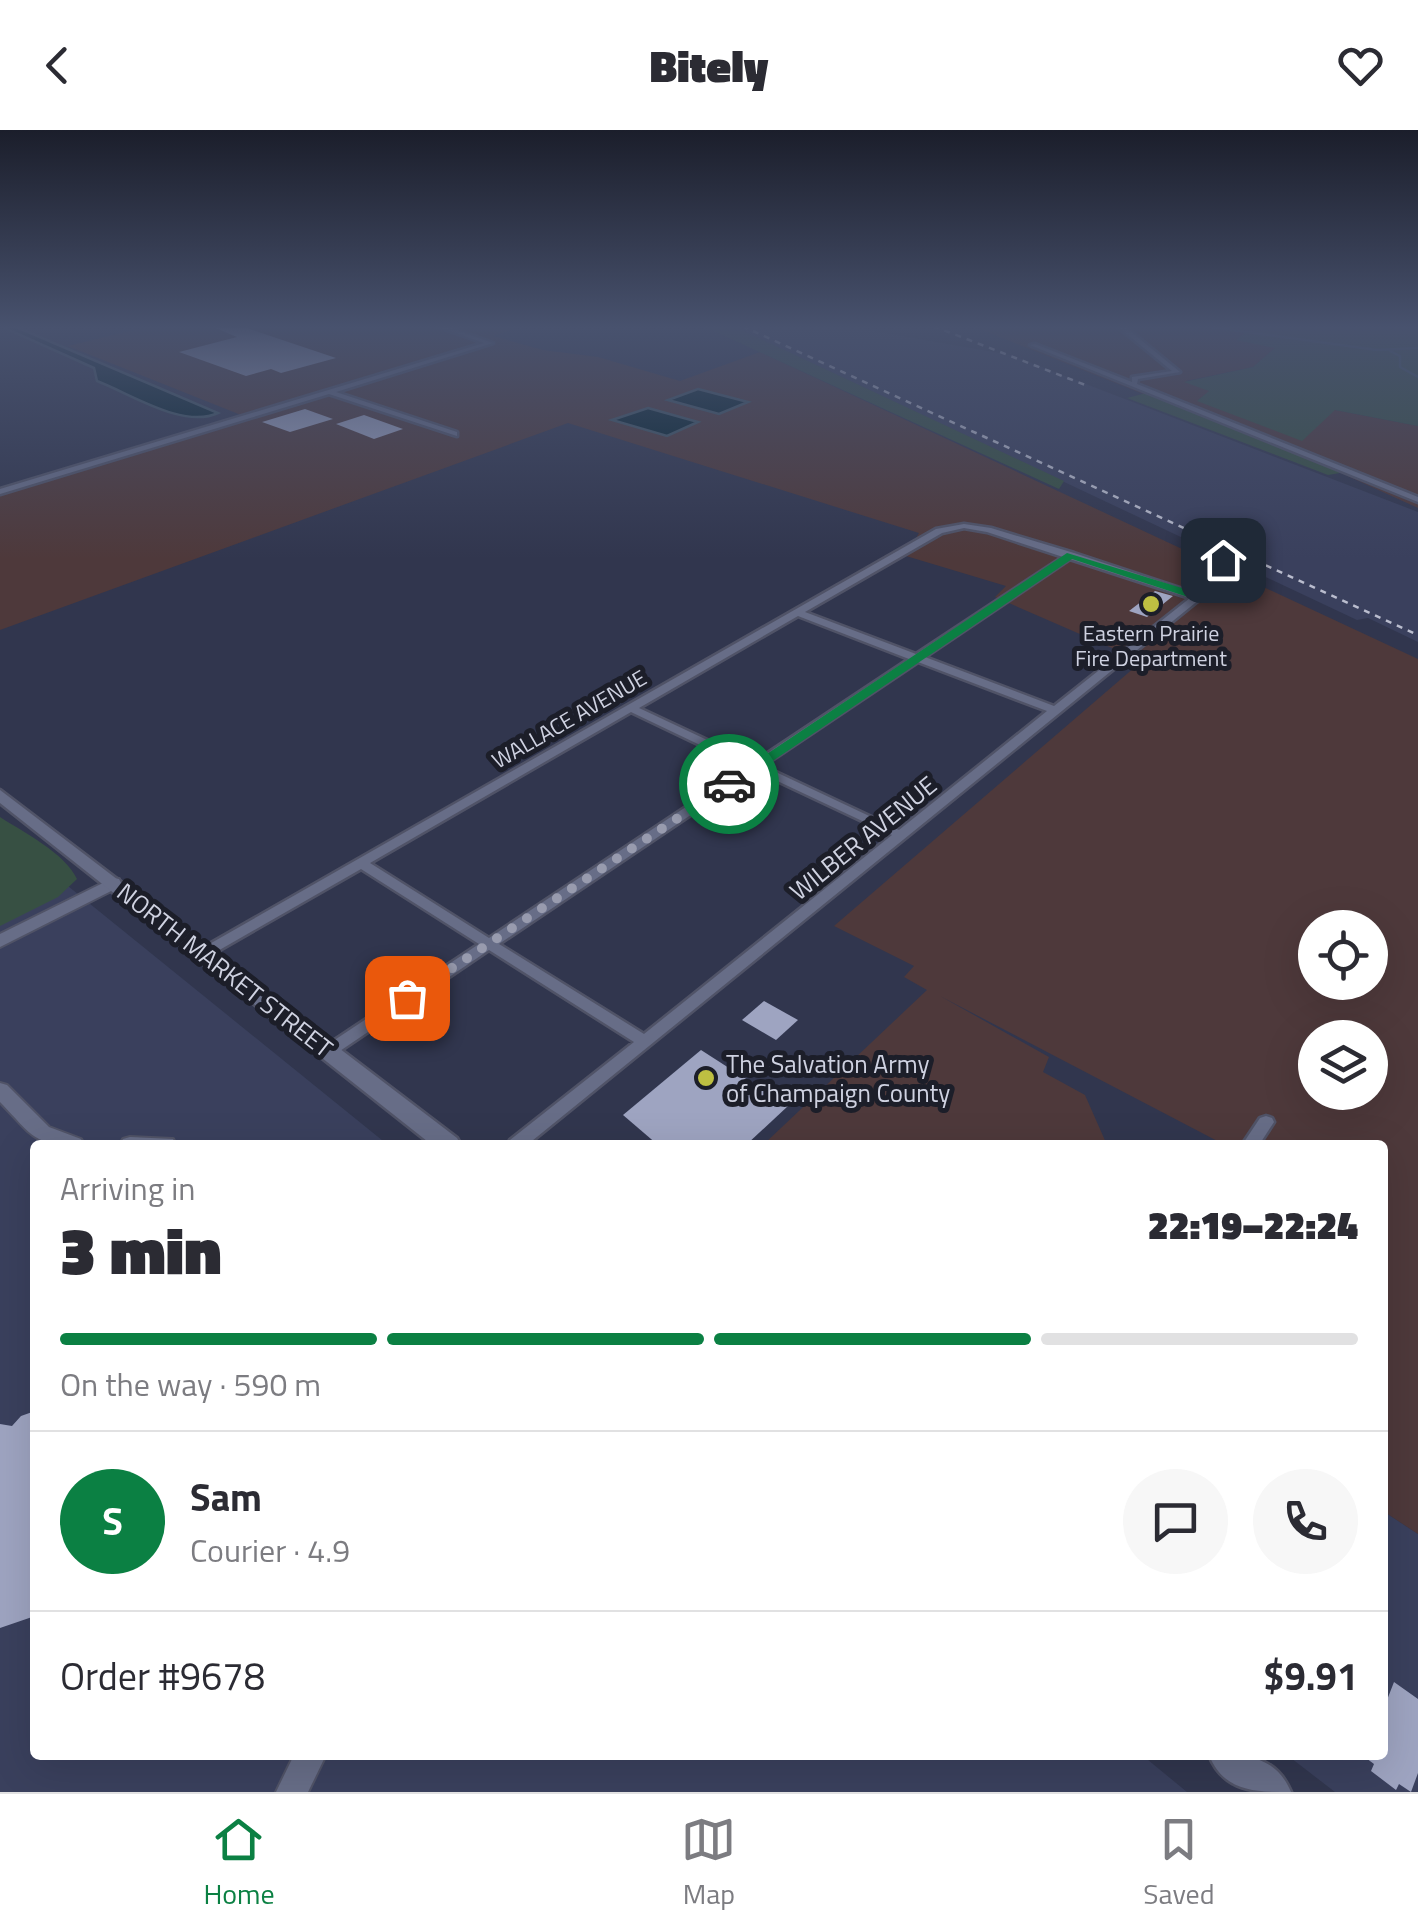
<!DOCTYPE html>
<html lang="en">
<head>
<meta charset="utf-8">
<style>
  :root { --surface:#fff; --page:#f7f7f7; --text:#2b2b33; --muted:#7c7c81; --line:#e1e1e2; --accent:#0b8043 }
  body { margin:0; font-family:"Titillium Web",sans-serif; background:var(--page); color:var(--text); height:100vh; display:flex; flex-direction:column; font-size:38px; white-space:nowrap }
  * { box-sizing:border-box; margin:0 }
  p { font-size:32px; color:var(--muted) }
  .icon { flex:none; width:55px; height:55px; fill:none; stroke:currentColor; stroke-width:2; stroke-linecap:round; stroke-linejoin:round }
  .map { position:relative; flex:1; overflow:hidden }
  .panel { position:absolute; left:30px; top:1010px; width:1358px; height:620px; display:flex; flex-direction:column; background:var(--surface); border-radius:10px; box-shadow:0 10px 40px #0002 }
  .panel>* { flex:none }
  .tools { position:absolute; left:1298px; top:780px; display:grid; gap:20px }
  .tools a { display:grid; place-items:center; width:90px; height:90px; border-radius:50%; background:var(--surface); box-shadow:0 10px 40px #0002; font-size:50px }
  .pin { position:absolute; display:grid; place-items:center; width:85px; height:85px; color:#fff; margin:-42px; border-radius:20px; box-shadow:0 5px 15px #0006 }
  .courier { position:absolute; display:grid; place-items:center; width:100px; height:100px; margin:-50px; border:8px solid #0b8043; border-radius:50%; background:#fff; color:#222; box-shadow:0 2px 12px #0007 }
  .head em { font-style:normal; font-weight:800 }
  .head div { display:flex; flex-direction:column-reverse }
  .head { display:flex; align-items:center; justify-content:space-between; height:170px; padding:0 30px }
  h1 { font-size:65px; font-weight:800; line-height:75px }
  .bar { display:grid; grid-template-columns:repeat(4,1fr); gap:15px 10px; align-content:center; height:120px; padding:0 30px }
  .bar i { height:12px; border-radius:8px; background:var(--line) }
  .bar .current { background:var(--accent) }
  .bar p { grid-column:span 4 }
  .line { display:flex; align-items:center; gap:25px; padding:0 30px; border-top:2px solid var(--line) }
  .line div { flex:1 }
  .round { display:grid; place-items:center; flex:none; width:105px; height:105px; border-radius:52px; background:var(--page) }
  header { display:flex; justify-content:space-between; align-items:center; height:130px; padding:0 30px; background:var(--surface); font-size:45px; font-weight:800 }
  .menu { display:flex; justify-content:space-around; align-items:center; height:140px; border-top:2px solid var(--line); background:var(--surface); font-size:28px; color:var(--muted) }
  .menu a { display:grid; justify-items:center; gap:5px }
  .menu .current { color:var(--accent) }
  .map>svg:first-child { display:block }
  .built { fill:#3a405d }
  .industrial { fill:#4e393b; fill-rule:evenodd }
  .green { fill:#375043 }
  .water { fill:#00202b; stroke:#3e5562; stroke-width:2.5 }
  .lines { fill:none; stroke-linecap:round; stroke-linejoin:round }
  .stream { stroke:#3e5562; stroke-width:2.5 }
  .building { fill:#9ea4c1 }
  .minor-casing { stroke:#505367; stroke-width:5 }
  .tertiary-casing { stroke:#505367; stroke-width:4 }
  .secondary-casing { stroke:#505367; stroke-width:5 }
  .minor { fill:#676d87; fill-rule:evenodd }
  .tertiary { fill:#676d87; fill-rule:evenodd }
  .secondary { fill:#676d87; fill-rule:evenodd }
  .rail { stroke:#babdce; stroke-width:2.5; stroke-dasharray:6 6; stroke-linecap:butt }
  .route { fill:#0b8043 }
  .done { stroke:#989bae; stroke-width:10; stroke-dasharray:0 18 }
  .poi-dot { fill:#bebf42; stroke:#1c1e29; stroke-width:4 }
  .labels { text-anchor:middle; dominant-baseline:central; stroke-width:10; stroke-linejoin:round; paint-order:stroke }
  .far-poi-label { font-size:22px; fill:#cfd2e1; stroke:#1c1e29 }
  .far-street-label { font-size:22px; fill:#cfd2e1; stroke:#1c1e29 }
  .street-label { font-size:25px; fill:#cfd2e1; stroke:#1c1e29 }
  .poi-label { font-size:25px; fill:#cfd2e1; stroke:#1c1e29; text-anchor:start }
</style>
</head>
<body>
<header><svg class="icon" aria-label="back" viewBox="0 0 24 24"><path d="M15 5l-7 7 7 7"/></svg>Bitely<svg class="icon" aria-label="heart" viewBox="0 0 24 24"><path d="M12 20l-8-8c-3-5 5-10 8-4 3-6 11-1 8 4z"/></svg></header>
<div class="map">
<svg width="1418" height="1662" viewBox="0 0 1418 1662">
  <rect width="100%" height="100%" fill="#31364e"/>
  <g class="built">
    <polygon points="733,196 844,196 1011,225 1418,382 1418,512 1368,488 1357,490"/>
    <polygon points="63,752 388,1015 35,1015 35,1625 1142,1625 1187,1662 0,1662 0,783"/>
    <polygon points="1383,1381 1418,1404 1418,1662 1335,1662 1287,1625 1382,1625"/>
  </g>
  <g class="industrial">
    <path d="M 150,196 L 523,196 L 493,206 L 543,220 L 598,227 L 680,251 L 760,222 L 1418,529 L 1418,1404 L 1383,1381 L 1382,1015 L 1225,1015 L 940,866 L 1049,927 L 1043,942 L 1085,965 L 1107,1015 L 763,1015 L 927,860 L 904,847 L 914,836 L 834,796 L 1142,531 L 995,467 L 1006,456 L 906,426 L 919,403 L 568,293 L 0,500 L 0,365 L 251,289 L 68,216 ZM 1315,798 L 1370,798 L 1370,852 L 1315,852 ZM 1315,908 L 1370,908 L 1370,962 L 1315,962 Z"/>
    <polygon points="972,196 1253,196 1237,210 1276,217 1253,237 1186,251 1210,261 1198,270 1335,280 1418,296 1418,378 1330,338"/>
  </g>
  <g class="green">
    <polygon points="703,196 733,196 1064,351 1059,359"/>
    <polygon points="1253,196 1418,196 1418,296 1335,280 1302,311 1197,271 1209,261 1184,252 1253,237 1275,218 1236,210"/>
    <polygon points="1146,263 1330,338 1340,343 1328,345 1127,268"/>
    <path d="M 0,687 C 23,702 65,723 77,749 L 58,767 L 0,796 Z"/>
  </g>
  <g class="water">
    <path d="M 0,196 L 14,196 L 218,283 C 183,299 131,264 97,251 L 94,238 Z"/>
    <polygon points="698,259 748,272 719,284 668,270"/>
    <polygon points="648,278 698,292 667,306 612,290"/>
  </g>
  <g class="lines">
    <g class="stream">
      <polyline points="1204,196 1377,220 1418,218"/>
      <polyline points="1390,221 1400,226 1400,237 1418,247"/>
    </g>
  </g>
  <g class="building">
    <polygon points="211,196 241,196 336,228 281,243 271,239 246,246 179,222 237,207"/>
    <polygon points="305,279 333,289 290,302 262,292"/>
    <polygon points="364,285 403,299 374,309 336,294"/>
    <polygon points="1155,461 1173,466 1147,487 1129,481"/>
    <polygon points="764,871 798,890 776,910 742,890"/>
    <polygon points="701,920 788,976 746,1015 658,1015 623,985"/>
    <polygon points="35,1281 35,1486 0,1498 0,1294 12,1296 21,1286"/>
    <polygon points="1394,1552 1418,1569 1418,1643 1411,1662 1399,1654 1396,1660 1371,1641 1374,1634 1362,1625 1382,1625 1382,1567 1387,1570"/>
  </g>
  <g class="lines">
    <defs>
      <g id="minor">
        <polygon points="436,196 445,196 493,213 336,262 457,302 457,306 329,264 0,364 0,359 484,213"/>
        <polygon points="1117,196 1124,196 1180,242 1138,249 1137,254 1418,367 1418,372 1030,215 1035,214 1132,252 1132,247 1172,241"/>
        <path d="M 964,394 L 991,398 L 1074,423 L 1195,463 L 1217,446 L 1222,438 L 1220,428 L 1226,428 L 1230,438 L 1223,450 L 1200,469 L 527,1015 L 508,1015 L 510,1010 L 634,912 L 489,820 L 334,925 L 324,925 L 322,921 L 324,917 L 479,814 L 361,739 L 209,826 L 204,828 L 197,823 L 199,820 L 936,399 ZM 964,398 L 987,402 L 1063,427 L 916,524 L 805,482 L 942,403 ZM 1070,429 L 1190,468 L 1054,576 L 925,527 ZM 798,486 L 909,529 L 754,632 L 639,578 ZM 918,532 L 1047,581 L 899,700 L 763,636 ZM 631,582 L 746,637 L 489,808 L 370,733 ZM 756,641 L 892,705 L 644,904 L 499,814 Z"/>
        <polygon points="1266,986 1272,988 1274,992 1259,1015 1242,1015 1260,988"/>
      </g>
      <g id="tertiary">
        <polygon points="113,748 119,749 121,753 119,757 0,817 0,804"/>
        <path d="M 0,953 L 7,955 L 49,997 L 81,1009 L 84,1015 C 32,1015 35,1008 0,972 Z"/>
        <polygon points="130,1007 173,1009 176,1015 120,1015 123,1009"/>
        <polygon points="294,1625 326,1625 308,1662 276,1662"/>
      </g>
      <g id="secondary">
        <polygon points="0,660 457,1008 461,1015 432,1015 0,673"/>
        <path d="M 1209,1625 C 1244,1625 1275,1624 1291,1662 C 1255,1662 1224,1662 1209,1625 Z"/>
      </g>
    </defs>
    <use href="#minor" class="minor-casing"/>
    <use href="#tertiary" class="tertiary-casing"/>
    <use href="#secondary" class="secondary-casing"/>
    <use href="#minor" class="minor"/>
    <use href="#tertiary" class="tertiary"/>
    <use href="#secondary" class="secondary"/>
    <g class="rail">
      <polyline points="742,196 1418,505"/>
      <polyline points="933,196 1088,256"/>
    </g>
  </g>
  <linearGradient id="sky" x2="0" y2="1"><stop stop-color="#1b1e2b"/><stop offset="0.46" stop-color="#48526e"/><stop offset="1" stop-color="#48526e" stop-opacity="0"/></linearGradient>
  <rect width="1418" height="429" fill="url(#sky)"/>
  <polygon class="route" points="1067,423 1195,462 1219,442 1219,427 1228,430 1229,443 1197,470 1072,429 734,657 722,654"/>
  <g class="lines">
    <polyline class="done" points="407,868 729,654"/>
  </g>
  <g class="poi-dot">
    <circle cx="1151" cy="474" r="10"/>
    <circle cx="706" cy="948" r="10"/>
  </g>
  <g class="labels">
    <g class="far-poi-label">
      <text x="1151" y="503">Eastern Prairie<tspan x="1151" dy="25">Fire Department</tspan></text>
    </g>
    <g class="far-street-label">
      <text transform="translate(569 589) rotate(-30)">WALLACE AVENUE</text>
    </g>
    <g class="street-label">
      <text transform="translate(863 708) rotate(-39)">WILBER AVENUE</text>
      <text transform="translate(225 840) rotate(38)">NORTH MARKET STREET</text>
    </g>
    <g class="poi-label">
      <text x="726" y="934">The Salvation Army<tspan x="726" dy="29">of Champaign County</tspan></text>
    </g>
  </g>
</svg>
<div class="tools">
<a><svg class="icon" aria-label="locate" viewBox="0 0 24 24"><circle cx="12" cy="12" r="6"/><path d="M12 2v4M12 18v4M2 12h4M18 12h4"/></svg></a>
<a><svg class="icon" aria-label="layers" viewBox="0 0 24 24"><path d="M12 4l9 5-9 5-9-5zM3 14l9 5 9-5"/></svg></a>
</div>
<div class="pin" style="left:407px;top:868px;background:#ea580c"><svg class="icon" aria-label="bag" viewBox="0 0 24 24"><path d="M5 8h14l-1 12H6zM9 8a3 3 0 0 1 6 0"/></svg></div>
<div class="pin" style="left:1223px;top:430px;background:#1f2937"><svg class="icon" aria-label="home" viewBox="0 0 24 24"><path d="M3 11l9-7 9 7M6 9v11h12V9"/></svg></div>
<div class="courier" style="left:729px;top:654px"><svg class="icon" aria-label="car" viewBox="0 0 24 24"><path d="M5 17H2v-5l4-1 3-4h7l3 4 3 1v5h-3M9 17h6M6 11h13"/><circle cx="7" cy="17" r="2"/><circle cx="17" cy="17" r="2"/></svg></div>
<section class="panel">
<div class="head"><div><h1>3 min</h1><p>Arriving in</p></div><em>22:19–22:24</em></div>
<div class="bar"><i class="current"></i><i class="current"></i><i class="current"></i><i></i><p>On the way · 590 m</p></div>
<div class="line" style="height:180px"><b class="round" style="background:var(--accent);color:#fff">S</b><div><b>Sam</b><p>Courier · 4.9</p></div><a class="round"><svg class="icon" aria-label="chat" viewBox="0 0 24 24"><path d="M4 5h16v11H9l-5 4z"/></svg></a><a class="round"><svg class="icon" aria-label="phone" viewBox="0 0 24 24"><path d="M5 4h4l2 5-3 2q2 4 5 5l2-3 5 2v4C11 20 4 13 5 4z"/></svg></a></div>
<div class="line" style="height:130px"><div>Order #9678</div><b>$9.91</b></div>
</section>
</div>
<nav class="menu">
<a class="current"><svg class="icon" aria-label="home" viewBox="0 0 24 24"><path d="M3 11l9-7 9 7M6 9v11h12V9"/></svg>Home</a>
<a><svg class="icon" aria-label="map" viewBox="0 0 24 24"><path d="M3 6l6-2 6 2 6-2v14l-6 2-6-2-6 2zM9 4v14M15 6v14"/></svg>Map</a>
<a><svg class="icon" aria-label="saved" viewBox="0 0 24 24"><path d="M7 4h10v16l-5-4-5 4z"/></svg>Saved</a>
</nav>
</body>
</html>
